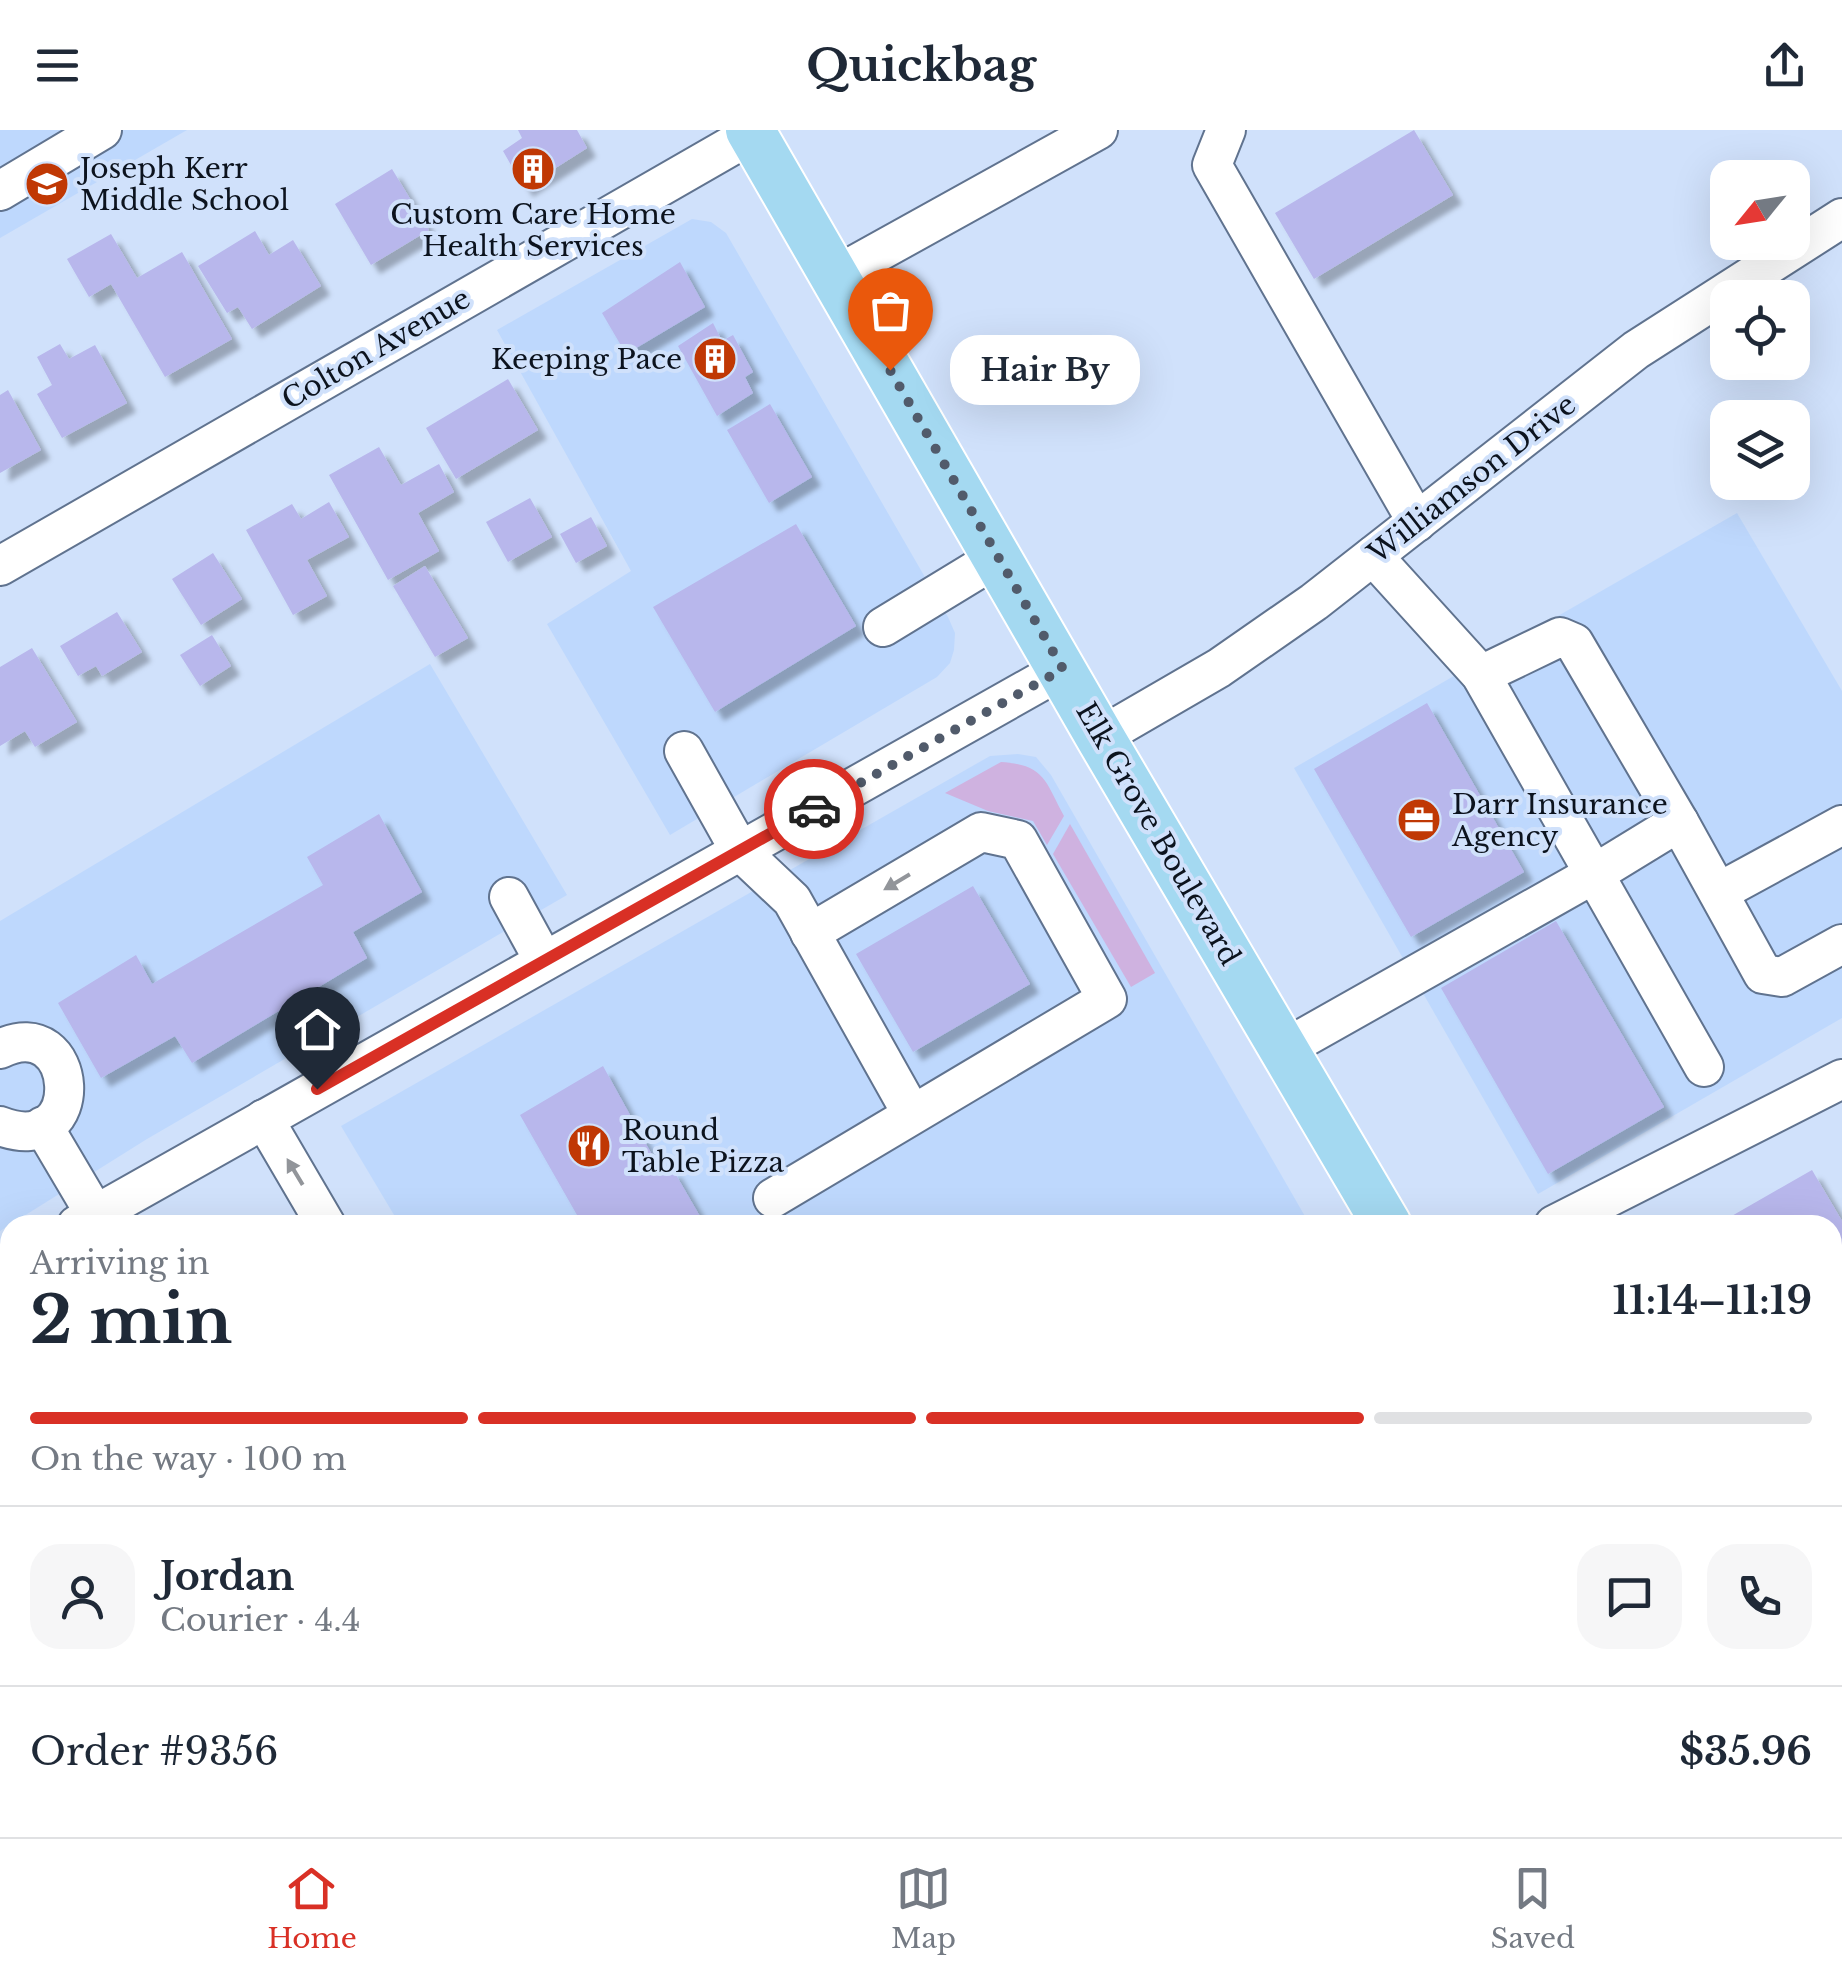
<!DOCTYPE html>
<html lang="en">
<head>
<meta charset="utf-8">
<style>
  :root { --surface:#fff; --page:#f6f6f7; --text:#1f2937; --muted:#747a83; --line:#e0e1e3; --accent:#d93025 }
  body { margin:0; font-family:"Libre Baskerville",serif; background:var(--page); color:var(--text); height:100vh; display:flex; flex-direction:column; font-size:38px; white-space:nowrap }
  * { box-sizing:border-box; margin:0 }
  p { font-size:32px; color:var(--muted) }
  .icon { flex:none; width:55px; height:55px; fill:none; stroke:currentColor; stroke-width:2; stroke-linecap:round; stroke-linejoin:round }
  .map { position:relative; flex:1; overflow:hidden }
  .panel { position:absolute; left:0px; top:1085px; width:1842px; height:622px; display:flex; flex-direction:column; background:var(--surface); border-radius:30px 30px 0 0; box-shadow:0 10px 40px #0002 }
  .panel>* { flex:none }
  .needle { width:65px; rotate:240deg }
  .tools { position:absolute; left:1710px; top:30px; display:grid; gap:20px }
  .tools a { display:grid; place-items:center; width:100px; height:100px; border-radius:20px; background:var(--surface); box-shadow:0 10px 40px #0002; font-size:50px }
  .pin { position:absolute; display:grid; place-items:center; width:85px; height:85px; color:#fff; margin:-102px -42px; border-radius:50% 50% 50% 0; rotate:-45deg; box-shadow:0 0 10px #0007 }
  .pin .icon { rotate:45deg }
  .courier { position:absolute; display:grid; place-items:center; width:100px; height:100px; margin:-50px; border:8px solid #d93025; border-radius:50%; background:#fff; color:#222; box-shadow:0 2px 12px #0007 }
  .bubble { position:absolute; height:70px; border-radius:30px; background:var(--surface); box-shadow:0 10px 40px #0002; font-size:32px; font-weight:700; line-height:70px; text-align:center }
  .head em { font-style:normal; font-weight:700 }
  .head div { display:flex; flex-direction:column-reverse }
  .head { display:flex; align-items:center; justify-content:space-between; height:170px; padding:0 30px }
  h1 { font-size:65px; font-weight:700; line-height:75px }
  .bar { display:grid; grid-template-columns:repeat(4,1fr); gap:15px 10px; align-content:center; height:120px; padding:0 30px }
  .bar i { height:12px; border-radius:8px; background:var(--line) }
  .bar .selected { background:var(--accent) }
  .bar p { grid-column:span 4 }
  .line { display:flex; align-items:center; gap:25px; padding:0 30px; border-top:2px solid var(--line) }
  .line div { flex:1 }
  .round { display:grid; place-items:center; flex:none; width:105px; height:105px; border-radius:30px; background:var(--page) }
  header { display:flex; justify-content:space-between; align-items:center; height:130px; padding:0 30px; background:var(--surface); font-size:45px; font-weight:700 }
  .menu { display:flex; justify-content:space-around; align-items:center; height:140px; border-top:2px solid var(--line); background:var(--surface); font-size:28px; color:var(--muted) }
  .menu a { display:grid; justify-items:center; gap:5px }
  .menu .selected { color:var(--accent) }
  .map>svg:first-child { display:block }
  .built { fill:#bed8fd }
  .green { fill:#cfb2e0 }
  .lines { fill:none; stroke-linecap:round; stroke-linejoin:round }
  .stream { stroke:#6298a0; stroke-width:11 }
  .building { fill:#b8b7ec; filter:url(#shadow) }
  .minor-casing { stroke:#60738f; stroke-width:42 }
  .major-casing { stroke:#fff; stroke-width:52 }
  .minor { stroke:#fff; stroke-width:38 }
  .major { stroke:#a4d9f1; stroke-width:48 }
  .oneway { fill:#92959a }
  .done { stroke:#515b6b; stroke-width:10; stroke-dasharray:0 18 }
  .route { stroke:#d93025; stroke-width:12 }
  .labels { text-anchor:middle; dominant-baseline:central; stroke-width:8; stroke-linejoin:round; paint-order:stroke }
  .poi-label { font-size:28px; fill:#0c131e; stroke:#d0e1fb; text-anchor:start }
  .street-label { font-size:28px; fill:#0c131e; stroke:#d0e1fb }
</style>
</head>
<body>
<header><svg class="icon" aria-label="menu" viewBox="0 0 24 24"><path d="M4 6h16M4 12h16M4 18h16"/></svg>Quickbag<svg class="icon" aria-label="share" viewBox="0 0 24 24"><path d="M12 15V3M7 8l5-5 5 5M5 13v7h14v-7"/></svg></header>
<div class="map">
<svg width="1842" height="1707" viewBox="0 0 1842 1707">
  <defs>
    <filter id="shadow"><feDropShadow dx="9" dy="9" stdDeviation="2.5" flood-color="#0004"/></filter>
  </defs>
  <rect width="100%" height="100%" fill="#d0e1fb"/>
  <g class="built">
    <polygon points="0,0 187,0 0,108"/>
    <polygon points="692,89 711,92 726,103 948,487 955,503 954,520 950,533 937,547 670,705 547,494 631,441 497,200"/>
    <polygon points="1737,383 1842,561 1842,888 1538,1064 1294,638"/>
    <polygon points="430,534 567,765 147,1009 0,1101 0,791"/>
    <polygon points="1018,624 1036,627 1051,645 1310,1095 400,1095 341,996 990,626"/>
    <polygon points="1842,1652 1842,1707 1821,1707 1824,1698 1832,1698 1833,1665 1835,1657"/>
    <polygon points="759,1698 1129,1698 1112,1707 764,1707"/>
    <polygon points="1469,1698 1637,1698 1643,1707 1453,1707"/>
  </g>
  <g class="green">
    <path d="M 1001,632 C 1045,635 1045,651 1064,686 L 1047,715 L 1033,691 L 988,681 L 945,663 Z"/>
    <polygon points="1070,694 1155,843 1131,857 1053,724"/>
  </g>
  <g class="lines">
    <g class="stream">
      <polyline points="1832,1421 1842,1416"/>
      <polyline points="1337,1707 1353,1698"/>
    </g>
  </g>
  <g class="building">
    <polygon points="518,0 577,0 587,18 524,58 503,21 522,8"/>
    <polygon points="1414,0 1453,65 1314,149 1275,83"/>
    <polygon points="392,39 429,100 371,135 335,74"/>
    <polygon points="255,101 269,125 293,110 321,156 252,199 238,177 227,183 198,136"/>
    <polygon points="111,104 137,148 182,122 232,209 165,247 111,154 89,167 67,129"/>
    <polygon points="680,132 705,177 626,224 602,183"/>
    <polygon points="713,193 722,211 733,205 753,242 745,247 753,263 717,286 678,216"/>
    <polygon points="60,214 69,229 95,215 127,273 62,308 37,264 52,255 37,227"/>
    <polygon points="508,249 538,300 456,349 426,298"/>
    <polygon points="8,260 41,320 0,343 0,265"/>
    <polygon points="770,274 812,347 769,373 727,300"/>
    <polygon points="379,317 401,355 439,334 454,362 418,383 439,421 388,450 329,345"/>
    <polygon points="530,368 552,407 508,432 486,392"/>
    <polygon points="329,372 349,407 307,430 327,466 293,485 246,400 292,374 301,389"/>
    <polygon points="591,387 607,416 576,433 560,404"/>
    <polygon points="796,394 856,496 715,582 653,477"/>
    <polygon points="213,423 242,469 201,495 172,449"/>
    <polygon points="425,436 468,508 435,527 393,456"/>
    <polygon points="117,482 142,522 102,546 96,536 78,546 60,516"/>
    <polygon points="212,505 231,536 200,556 180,525"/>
    <polygon points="32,518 77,592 35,617 25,601 0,616 0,537"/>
    <polygon points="1427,573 1524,742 1411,807 1314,639"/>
    <polygon points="379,684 422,762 353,802 367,828 192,933 175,906 101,948 58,873 136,825 152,854 323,755 307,727"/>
    <polygon points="973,756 1030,854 913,922 856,824"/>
    <polygon points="1556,791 1664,977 1548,1044 1441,858"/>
    <polygon points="603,936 662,1043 672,1038 705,1095 576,1095 581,1092 520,985"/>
    <polygon points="1812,1040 1842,1091 1842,1303 1832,1309 1832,1095 1716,1095"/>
    <rect x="48" y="1698" width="32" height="9"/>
    <polygon points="568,1698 665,1698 667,1707 570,1707"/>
    <polygon points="812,1698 891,1698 875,1707 818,1707"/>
  </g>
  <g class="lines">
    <defs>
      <g id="minor">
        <polyline points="1226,0 1212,35 1417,392"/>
        <polyline points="0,61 102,0"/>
        <polyline points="835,146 1098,0"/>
        <polyline points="1373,426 1481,545 1704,937"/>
        <polyline points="0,436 752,4"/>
        <polyline points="883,497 998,427"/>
        <polyline points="1481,545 1560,507 1574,513 1679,692 1763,844 1782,847 1842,814"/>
        <polyline points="1100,607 1219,538 1314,472 1636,220 1842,88"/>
        <polyline points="684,621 740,721 792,770 912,984"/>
        <polyline points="1719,762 1842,695"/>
        <polyline points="509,767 544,831"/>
        <path d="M 0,919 C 80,879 91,1031 0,996"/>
        <polyline points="1284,919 1594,744 1679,692"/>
        <polyline points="264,989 326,1095"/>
        <polyline points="43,996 95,1084"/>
        <polyline points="773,1068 1107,869 1018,710 981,702 810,803"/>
        <polyline points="77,1095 1063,539"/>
        <polyline points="1554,1095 1842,949"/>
        <polyline points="0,1146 10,1139"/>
        <polyline points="0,1297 10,1295"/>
        <polyline points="0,1389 10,1404"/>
        <polyline points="1832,1602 1842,1597"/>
        <polyline points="1531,1707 1547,1698"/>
      </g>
      <g id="major">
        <polyline points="750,0 1100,607 1387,1095"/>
        <polyline points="1744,1698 1750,1707"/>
      </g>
    </defs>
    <use href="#minor" class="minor-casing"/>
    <use href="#major" class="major-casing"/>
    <use href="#minor" class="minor"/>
    <use href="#major" class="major"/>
  </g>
  <defs><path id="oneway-solid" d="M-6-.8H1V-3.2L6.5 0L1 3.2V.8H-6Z" transform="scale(2.5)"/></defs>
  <g class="oneway">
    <use href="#oneway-solid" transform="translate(897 752) rotate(149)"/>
    <use href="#oneway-solid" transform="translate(295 1042) rotate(-121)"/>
  </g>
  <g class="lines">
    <polyline class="done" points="814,679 1063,539 890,240"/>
    <polyline class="route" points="317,959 814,679"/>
  </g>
  <defs>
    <symbol id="building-disc" viewBox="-11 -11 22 22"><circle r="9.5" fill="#c03804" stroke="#d0e1fb"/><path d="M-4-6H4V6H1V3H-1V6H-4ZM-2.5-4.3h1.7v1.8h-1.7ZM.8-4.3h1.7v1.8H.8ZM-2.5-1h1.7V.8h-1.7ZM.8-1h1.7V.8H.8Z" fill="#fff"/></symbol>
    <symbol id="school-disc" viewBox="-11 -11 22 22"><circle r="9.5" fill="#c03804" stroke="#d0e1fb"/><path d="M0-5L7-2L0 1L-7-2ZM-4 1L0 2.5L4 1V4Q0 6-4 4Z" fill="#fff"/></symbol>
    <symbol id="office-disc" viewBox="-11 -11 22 22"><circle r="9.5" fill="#c03804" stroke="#d0e1fb"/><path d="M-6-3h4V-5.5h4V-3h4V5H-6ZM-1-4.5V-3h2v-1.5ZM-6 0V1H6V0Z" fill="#fff"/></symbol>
    <symbol id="restaurant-disc" viewBox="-11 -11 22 22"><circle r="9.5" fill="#c03804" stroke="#d0e1fb"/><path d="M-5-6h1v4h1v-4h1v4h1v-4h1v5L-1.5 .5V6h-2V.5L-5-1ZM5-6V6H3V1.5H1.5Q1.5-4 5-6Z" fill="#fff"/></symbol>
  </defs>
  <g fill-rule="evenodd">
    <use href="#building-disc" x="508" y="14" width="50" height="50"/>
    <use href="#school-disc" x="22" y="29" width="50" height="50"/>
    <use href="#building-disc" x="690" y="204" width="50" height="50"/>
    <use href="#office-disc" x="1394" y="665" width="50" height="50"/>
    <use href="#restaurant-disc" x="564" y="991" width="50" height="50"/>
  </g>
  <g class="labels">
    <g class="poi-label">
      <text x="80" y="38">Joseph Kerr<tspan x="80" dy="32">Middle School</tspan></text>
      <text x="533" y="84" text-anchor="middle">Custom Care Home<tspan x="533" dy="32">Health Services</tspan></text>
      <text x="682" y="229" text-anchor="end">Keeping Pace</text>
      <text x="1452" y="674">Darr Insurance<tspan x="1452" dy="32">Agency</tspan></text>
      <text x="622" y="1000">Round<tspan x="622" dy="32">Table Pizza</tspan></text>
    </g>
    <g class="street-label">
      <text transform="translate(376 219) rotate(-30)">Colton Avenue</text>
      <text transform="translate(1472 349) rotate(-38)">Williamson Drive</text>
      <text transform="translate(1158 704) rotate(60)">Elk Grove Boulevard</text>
    </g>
  </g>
</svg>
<div class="tools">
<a><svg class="needle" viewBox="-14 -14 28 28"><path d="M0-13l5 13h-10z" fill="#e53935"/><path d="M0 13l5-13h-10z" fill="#747a83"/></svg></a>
<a><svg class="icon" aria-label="locate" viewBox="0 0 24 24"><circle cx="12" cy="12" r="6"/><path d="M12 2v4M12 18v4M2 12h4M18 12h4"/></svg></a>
<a><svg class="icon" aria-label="layers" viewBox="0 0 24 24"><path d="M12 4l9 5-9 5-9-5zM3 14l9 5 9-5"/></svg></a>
</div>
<div class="pin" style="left:890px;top:240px;background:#ea580c"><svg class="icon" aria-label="bag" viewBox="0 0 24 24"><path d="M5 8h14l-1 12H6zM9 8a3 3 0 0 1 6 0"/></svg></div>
<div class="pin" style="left:317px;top:959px;background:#1f2937"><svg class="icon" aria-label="home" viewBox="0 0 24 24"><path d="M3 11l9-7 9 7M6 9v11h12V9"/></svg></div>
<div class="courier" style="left:814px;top:679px"><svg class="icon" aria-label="car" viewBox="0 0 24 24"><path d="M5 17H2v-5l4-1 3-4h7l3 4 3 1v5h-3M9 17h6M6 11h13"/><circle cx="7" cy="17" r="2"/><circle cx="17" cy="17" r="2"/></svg></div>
<div class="bubble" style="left:950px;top:205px;width:190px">Hair By</div>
<section class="panel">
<div class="head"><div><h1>2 min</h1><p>Arriving in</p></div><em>11:14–11:19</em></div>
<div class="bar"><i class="selected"></i><i class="selected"></i><i class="selected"></i><i></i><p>On the way · 100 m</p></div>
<div class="line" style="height:180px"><a class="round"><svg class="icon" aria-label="person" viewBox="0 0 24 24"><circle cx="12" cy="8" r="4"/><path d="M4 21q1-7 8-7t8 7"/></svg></a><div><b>Jordan</b><p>Courier · 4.4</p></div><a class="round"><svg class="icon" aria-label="chat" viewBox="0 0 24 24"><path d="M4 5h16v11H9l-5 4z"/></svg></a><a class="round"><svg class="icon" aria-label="phone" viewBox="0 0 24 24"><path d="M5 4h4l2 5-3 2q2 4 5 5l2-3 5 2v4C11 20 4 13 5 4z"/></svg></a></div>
<div class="line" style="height:130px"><div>Order #9356</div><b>$35.96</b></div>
</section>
</div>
<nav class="menu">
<a class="selected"><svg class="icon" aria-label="home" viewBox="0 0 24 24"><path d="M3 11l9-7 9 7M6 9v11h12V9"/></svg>Home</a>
<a><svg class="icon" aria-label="map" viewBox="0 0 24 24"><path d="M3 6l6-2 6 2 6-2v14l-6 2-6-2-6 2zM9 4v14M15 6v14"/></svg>Map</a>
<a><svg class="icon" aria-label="saved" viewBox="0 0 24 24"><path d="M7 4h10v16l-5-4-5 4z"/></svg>Saved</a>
</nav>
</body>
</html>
